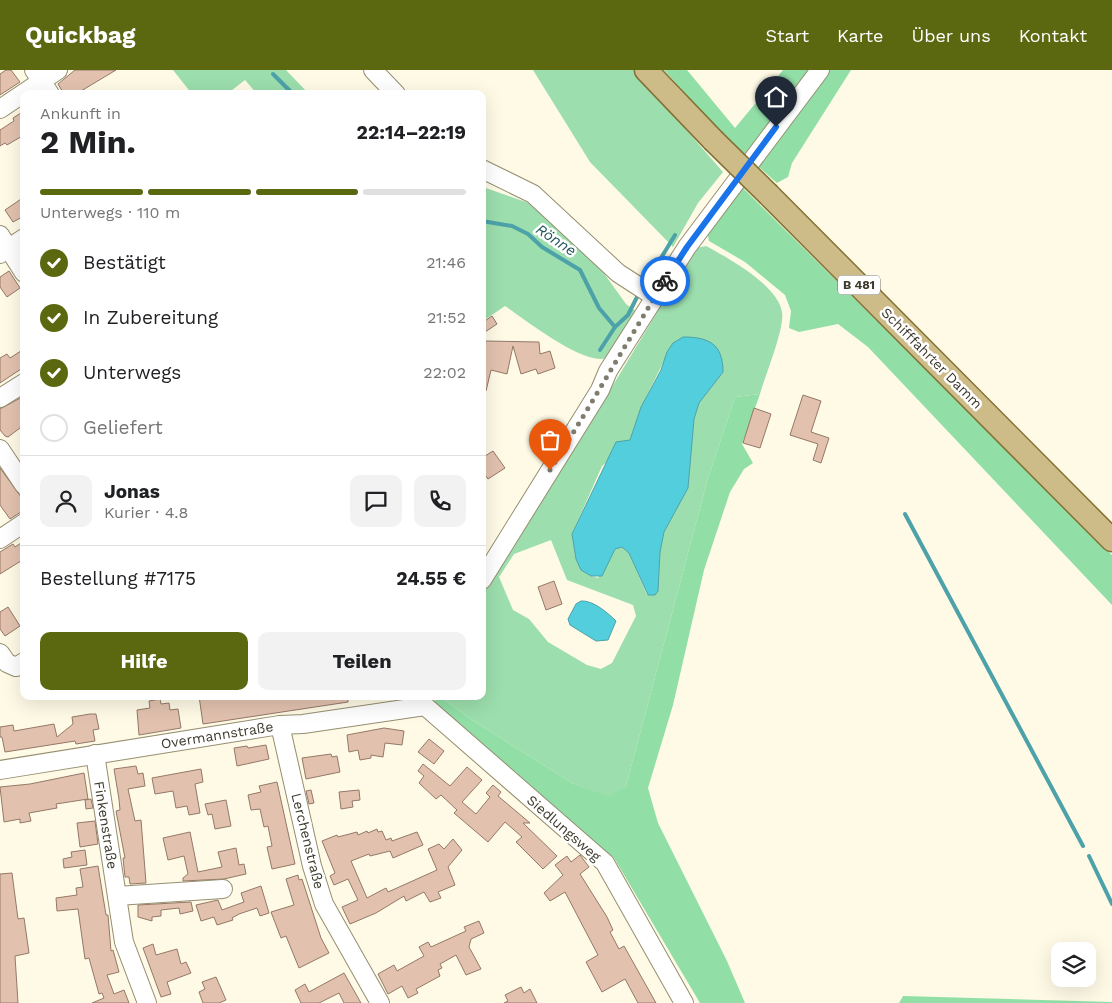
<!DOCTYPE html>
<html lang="de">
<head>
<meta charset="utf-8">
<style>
  :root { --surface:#fff; --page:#f2f2f2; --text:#202124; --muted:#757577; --line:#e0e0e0; --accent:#5b6810 }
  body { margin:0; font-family:"Work Sans",sans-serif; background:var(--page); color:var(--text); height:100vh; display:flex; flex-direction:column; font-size:19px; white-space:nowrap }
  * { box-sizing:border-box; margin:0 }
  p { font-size:16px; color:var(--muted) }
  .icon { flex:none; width:28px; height:28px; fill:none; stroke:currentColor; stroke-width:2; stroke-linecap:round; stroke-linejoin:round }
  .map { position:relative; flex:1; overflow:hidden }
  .panel { position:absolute; left:20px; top:20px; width:466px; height:610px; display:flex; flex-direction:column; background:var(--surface); border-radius:10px; box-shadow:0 5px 20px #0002 }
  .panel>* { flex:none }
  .fabs { position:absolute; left:1051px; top:872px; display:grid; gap:10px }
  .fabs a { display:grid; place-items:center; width:45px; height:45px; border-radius:10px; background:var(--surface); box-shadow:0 5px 20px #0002; font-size:25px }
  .pin { position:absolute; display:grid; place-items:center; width:42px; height:42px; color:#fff; margin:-51px -21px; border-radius:50% 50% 50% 0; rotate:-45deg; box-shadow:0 0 5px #0007 }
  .pin .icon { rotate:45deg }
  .courier { position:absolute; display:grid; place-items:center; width:50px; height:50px; margin:-25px; border:4px solid #1a73e8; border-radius:50%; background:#fff; color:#222; box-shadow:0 1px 6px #0007 }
  .headline em { font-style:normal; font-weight:700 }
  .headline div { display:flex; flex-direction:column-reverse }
  .headline { display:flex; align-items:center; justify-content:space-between; height:85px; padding:0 20px }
  h1 { font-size:32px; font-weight:700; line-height:38px }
  .bar { display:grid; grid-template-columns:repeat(4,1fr); gap:8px 5px; align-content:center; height:60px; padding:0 20px }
  .bar i { height:6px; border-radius:4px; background:var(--line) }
  .bar .current { background:var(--accent) }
  .bar p { grid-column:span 4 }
  .line { display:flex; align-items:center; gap:12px; padding:0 20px; border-top:1px solid var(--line) }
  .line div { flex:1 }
  .round { display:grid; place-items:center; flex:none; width:52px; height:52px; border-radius:10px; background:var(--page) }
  ol { padding:0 20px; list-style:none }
  li { display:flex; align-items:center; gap:15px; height:55px }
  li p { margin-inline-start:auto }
  li .icon { padding:5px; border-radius:50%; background:var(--accent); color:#fff; stroke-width:4 }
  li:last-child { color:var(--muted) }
  li i { width:28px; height:28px; border:2px solid var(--line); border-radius:50% }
  .button { display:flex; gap:10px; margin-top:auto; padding:10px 20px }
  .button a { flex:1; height:58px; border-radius:10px; background:var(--accent); color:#fff; font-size:20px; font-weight:700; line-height:58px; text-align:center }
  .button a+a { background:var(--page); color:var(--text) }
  header { display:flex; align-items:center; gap:30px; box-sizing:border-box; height:70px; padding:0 25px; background:var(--accent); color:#fff }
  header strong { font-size:24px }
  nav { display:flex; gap:28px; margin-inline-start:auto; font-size:18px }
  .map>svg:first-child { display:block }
  .green { fill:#9cdead; fill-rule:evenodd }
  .forest { fill:#91dea6 }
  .water { fill:#53cedc; stroke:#4ca2a8 }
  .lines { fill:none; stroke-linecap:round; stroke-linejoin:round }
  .stream { stroke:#4ca2a8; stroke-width:4 }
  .building { fill:#e2c2af; stroke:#957867 }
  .minor-casing { stroke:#958e70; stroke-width:20 }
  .major-casing { stroke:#847235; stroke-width:25 }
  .minor { stroke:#fff; stroke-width:18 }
  .major { stroke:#cdbc88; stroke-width:22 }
  .major-bridge-casing { stroke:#847235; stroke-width:25; stroke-linecap:butt }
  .major-bridge { stroke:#cdbc88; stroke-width:22 }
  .done { stroke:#817d6e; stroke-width:5; stroke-dasharray:0 9 }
  .route { stroke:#1a73e8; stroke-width:6 }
  .labels { text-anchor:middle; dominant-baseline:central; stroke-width:5; stroke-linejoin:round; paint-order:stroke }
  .shield { fill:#fff; stroke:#77756c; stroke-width:1 }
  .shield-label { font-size:12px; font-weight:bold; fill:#3d3a2d }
  .street-label { font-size:14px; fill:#3d3a2d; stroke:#fff }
  .water-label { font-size:15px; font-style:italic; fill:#21555b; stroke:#fff }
</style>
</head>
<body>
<header>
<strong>Quickbag</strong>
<nav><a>Start</a><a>Karte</a><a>Über uns</a><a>Kontakt</a></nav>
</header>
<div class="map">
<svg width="1112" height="933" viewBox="0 0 1112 933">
  <rect width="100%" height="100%" fill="#fefae6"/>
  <g class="green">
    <polygon points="173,0 286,0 309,24 257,24 245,10 227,24 192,24"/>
    <polygon points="533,0 634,0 723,102 698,133 673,177 590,92"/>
    <path d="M 483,117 L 540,137 L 593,188 L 626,234 L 637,242 C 629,255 621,274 611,285 C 593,304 523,248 505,236 L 483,251 Z"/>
    <path d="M 706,176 C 728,188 778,215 782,242 C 785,258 765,306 760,324 L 735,327 L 708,408 L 626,716 L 609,728 L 572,713 L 475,652 L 439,626 L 482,626 L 483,521 L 601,335 L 696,178 ZM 673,273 L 723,302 L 699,333 L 694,349 L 688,418 L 664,462 L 660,482 L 658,521 L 647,525 L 629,483 L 622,477 L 615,479 L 598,508 L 591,506 L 581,500 L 576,489 L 572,464 L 602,396 L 630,370 L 641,337 ZM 551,470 L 567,510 L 633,535 L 636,546 L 612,593 L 601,599 L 587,595 L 548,572 L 529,549 L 513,540 L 499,507 L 514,484 Z"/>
  </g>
  <g class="forest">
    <polygon points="664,0 687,0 735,58 783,0 851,0 792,93 788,107 777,113 722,64"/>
    <polygon points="743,118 1112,485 1112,535 868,277 838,254 799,262 789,258 791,241 785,225 745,192 709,171 707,162"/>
    <polygon points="760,324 742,374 753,393 744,399 730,422 704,500 673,635 648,718 658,753 727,891 745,933 700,933 614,788 429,636 439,626 475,652 572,713 609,727 626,716 708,408 735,327"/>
    <polygon points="903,926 1112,932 1112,933 899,933"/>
  </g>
  <g class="water">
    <path d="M 683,267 C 709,267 723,274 723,302 L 699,333 L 694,349 L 688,418 L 664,462 L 660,482 L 658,521 L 655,525 L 648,525 L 629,483 L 622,477 L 615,479 L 602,506 L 591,506 L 581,500 L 576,489 L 572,464 L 616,372 L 630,370 L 641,337 L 661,300 L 667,282 L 673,273 Z"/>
    <path d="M 581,531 C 593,530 608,543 616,551 L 608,570 L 596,571 L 570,555 L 568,549 L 576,534 Z"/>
  </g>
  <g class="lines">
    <g class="stream">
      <polyline points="273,4 293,24"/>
      <polyline points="482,151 512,156 528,164 542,177 580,200 599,238 615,257"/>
      <polyline points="647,211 675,165"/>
      <polyline points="600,280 615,257 628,245 637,227"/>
      <polyline points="905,444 1083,776"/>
      <polyline points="1089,786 1112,834"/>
    </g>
  </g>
  <g class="building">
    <polygon points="6,0 11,0 20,12 0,25 0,4"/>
    <polygon points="75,0 116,0 76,24 64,24 58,14"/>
    <polygon points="24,41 24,65 7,75 5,73 0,76 0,60 14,51 13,48"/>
    <polygon points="24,127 24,146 13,152 5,140"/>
    <polygon points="9,201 20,218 7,227 0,217 0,207"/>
    <polygon points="492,246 497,254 482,264 482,253"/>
    <polygon points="485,271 539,272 540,284 550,281 555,298 538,304 536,299 521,304 513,276 507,304 491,300 486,321 482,321 482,284 485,284"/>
    <polygon points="24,279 24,297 0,313 0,288 7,284 10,288"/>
    <polygon points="803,325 821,331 811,362 829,368 821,393 813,390 818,374 790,365"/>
    <polygon points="24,326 24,355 8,367 5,366 0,360 0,339"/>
    <polygon points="754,338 771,344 760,378 743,373"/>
    <polygon points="493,381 505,398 488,409 482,401 482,388"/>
    <polygon points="0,398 24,431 24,440 10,449 0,435"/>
    <polygon points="24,471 24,489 0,504 0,482 13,474 15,477"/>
    <polygon points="554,511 562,534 546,540 538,517"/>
    <polygon points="8,537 20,556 5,566 0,559 0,542"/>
    <polygon points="199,626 348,626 348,632 203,654"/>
    <polygon points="160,629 161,634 169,633 170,640 178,639 181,658 139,665 137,640 150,638 149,631"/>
    <polygon points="90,644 96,644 99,659 93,660 95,671 76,674 75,671 5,682 2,667 0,667 0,657 13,655 14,661 54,654 57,667 73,654 72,647"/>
    <polygon points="384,658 404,661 402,675 385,673 383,687 371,685 371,688 360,690 358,680 349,682 347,665"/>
    <polygon points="429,669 444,681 434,694 418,682"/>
    <polygon points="266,675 269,689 237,696 234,678 247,676 248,678"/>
    <polygon points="331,684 332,687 337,686 340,702 306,709 302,688"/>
    <polygon points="423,694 450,716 467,697 482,710 462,732 476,744 490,727 486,723 493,715 501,722 498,726 530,753 523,753 557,786 543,799 516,772 522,767 505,752 488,772 454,743 457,740 441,725 436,729 419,713 424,706 418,701"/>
    <polygon points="136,696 138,704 143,703 145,716 128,719 135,751 141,750 146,813 130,814 129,807 125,807 123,788 125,788 116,741 120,740 119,729 114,699"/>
    <polygon points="201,699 203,712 195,714 200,743 189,745 187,736 176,738 173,721 155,724 152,708"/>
    <polygon points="84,703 88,729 56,734 57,738 29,743 31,751 20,753 20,749 4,752 0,717 30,714"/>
    <polygon points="277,712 295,794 272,799 267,777 272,776 268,756 264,757 260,739 251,740 248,725 261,722 259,716"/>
    <polygon points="311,720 314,733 309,734 306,721"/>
    <polygon points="359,720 360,730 352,731 353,737 341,739 339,722"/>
    <polygon points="91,729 93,738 86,739 85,730"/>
    <polygon points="226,730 231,756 215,759 212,744 208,745 205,734"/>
    <polygon points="95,751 98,774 80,777 77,753"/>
    <polygon points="377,759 378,762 382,761 386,770 391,768 392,771 417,762 423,775 393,788 390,781 370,786 369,784 351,791 367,828 386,818 388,822 437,800 428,779 439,774 444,779 453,769 462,780 448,797 455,815 438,822 441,828 430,832 424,822 406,831 404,826 376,843 350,854 342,837 358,830 348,809 334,815 330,806 335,803 322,771 337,765 338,767 357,762 358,765 367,761 368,763"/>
    <polygon points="190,762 198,802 222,797 218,782 236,778 239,795 244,794 246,804 224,809 183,811 183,808 188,804 184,786 168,790 163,768"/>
    <polygon points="85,780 87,795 64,798 63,789 72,787 71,782"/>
    <polygon points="580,785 589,797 580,804 607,847 613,860 610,862 619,879 624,876 656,933 638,933 625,909 602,922 586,892 598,885 565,822 550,831 544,823 563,805 555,795 567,786 571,792"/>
    <polygon points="98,796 106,845 108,845 111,881 113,880 119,902 107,905 114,924 124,920 129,933 92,933 104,928 102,923 99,924 89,888 85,889 78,839 57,841 56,828 77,825 76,818 83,817 80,799"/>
    <polygon points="12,803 18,849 24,848 29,883 15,886 18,933 0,933 0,804"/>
    <polygon points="298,805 299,810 302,809 321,868 329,883 299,898 286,866 281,868 271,842 294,835 286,809"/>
    <polygon points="261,816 269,843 260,846 257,838 239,844 232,848 233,850 217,855 214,847 201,851 196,835 218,830 222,840 244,832 241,823"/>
    <polygon points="191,832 193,841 180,844 179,838 161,840 161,846 152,847 152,851 138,847 138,835"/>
    <polygon points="479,851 484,863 471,869 469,877 481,899 466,905 456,885 440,894 442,898 438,900 440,906 416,919 418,923 408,928 402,916 388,924 378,904 394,895 397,901 424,886 419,877 428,872 431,877 466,861 464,857"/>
    <polygon points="153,874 156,885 177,879 181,894 186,892 191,903 167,912 171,924 161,927 143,878"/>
    <polygon points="344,903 361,933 344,933 339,923 319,933 301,933 295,920 305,914 309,922"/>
    <polygon points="216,907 226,930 219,933 203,933 199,922 205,919 202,912"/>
    <polygon points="521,917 524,923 530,919 537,933 504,933 508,931 505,925"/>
  </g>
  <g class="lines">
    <defs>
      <g id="minor">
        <polyline points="34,0 50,24"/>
        <polyline points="373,0 396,24"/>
        <polyline points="0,39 58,0"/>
        <polyline points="482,99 533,124 618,203 655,227"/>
        <polyline points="0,165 24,203"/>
        <polyline points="0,184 24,168"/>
        <polyline points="0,328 24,313"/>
        <polyline points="0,379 24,415"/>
        <polyline points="0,469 24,453"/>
        <polyline points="482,510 600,320 608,301 687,177 820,0"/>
        <polyline points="0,583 7,593 16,597 24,592"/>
        <polyline points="425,636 605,793 684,933"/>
        <polyline points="280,655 312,796 324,834 380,933"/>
        <polyline points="95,684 124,872 147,933"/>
        <polyline points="0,700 280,655 303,654 425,636"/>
        <polyline points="117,826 223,819"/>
      </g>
      <g id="major">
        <polyline points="646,0 713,70"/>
        <polyline points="769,125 1112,470"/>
      </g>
    </defs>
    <use href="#minor" class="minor-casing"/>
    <use href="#major" class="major-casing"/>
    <use href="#minor" class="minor"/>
    <use href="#major" class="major"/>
    <defs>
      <polyline id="major-bridge" points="713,70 769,125"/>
    </defs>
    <use href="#major-bridge" class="major-bridge-casing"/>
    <use href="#major-bridge" class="major-bridge"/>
  </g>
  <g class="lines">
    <path class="done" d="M 550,400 C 590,337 626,273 665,211"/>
    <polyline class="route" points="665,211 687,177 776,57"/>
  </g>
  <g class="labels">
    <rect class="shield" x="838" y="205.5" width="42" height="19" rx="4"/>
    <g class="shield-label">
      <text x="859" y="215">B 481</text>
    </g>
    <g class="street-label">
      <text transform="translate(932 288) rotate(45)">Schifffahrter Damm</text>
      <text transform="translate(217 665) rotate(-9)">Overmannstraße</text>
      <text transform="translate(106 755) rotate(81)">Finkenstraße</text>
      <text transform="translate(564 758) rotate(41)">Siedlungsweg</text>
      <text transform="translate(308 771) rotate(76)">Lerchenstraße</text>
    </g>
    <g class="water-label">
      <text transform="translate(556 170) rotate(34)">Rönne</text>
    </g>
  </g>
</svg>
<div class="fabs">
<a><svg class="icon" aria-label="layers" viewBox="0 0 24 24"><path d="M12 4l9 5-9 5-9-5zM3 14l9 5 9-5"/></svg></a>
</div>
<div class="pin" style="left:550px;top:400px;background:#ea580c"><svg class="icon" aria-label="bag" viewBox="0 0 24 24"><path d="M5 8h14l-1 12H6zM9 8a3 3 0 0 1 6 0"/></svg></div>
<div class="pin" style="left:776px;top:57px;background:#1f2937"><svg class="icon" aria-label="home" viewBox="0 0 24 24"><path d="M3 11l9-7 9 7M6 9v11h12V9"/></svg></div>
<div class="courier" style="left:665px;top:211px"><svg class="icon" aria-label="bike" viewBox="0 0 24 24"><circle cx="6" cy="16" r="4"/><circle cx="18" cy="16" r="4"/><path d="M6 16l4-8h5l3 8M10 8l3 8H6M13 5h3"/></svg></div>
<section class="panel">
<div class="headline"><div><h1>2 Min.</h1><p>Ankunft in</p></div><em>22:14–22:19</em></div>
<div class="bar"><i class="current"></i><i class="current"></i><i class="current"></i><i></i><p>Unterwegs · 110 m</p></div>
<ol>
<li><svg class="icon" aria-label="check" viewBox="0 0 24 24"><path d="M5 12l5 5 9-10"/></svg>Bestätigt<p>21:46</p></li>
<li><svg class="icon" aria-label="check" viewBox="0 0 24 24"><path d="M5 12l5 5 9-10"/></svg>In Zubereitung<p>21:52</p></li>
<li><svg class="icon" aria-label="check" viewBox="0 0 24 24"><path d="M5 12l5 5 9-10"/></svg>Unterwegs<p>22:02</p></li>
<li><i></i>Geliefert</li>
</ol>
<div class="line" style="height:90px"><a class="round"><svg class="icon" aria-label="person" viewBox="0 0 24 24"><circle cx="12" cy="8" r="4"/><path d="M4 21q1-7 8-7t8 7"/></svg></a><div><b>Jonas</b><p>Kurier · 4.8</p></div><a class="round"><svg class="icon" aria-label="chat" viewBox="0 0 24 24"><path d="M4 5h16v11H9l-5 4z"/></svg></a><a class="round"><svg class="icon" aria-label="phone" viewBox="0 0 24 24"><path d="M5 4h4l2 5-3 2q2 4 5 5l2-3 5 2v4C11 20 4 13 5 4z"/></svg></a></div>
<div class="line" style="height:65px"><div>Bestellung #7175</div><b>24.55 €</b></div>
<div class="button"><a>Hilfe</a><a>Teilen</a></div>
</section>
</div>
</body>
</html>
